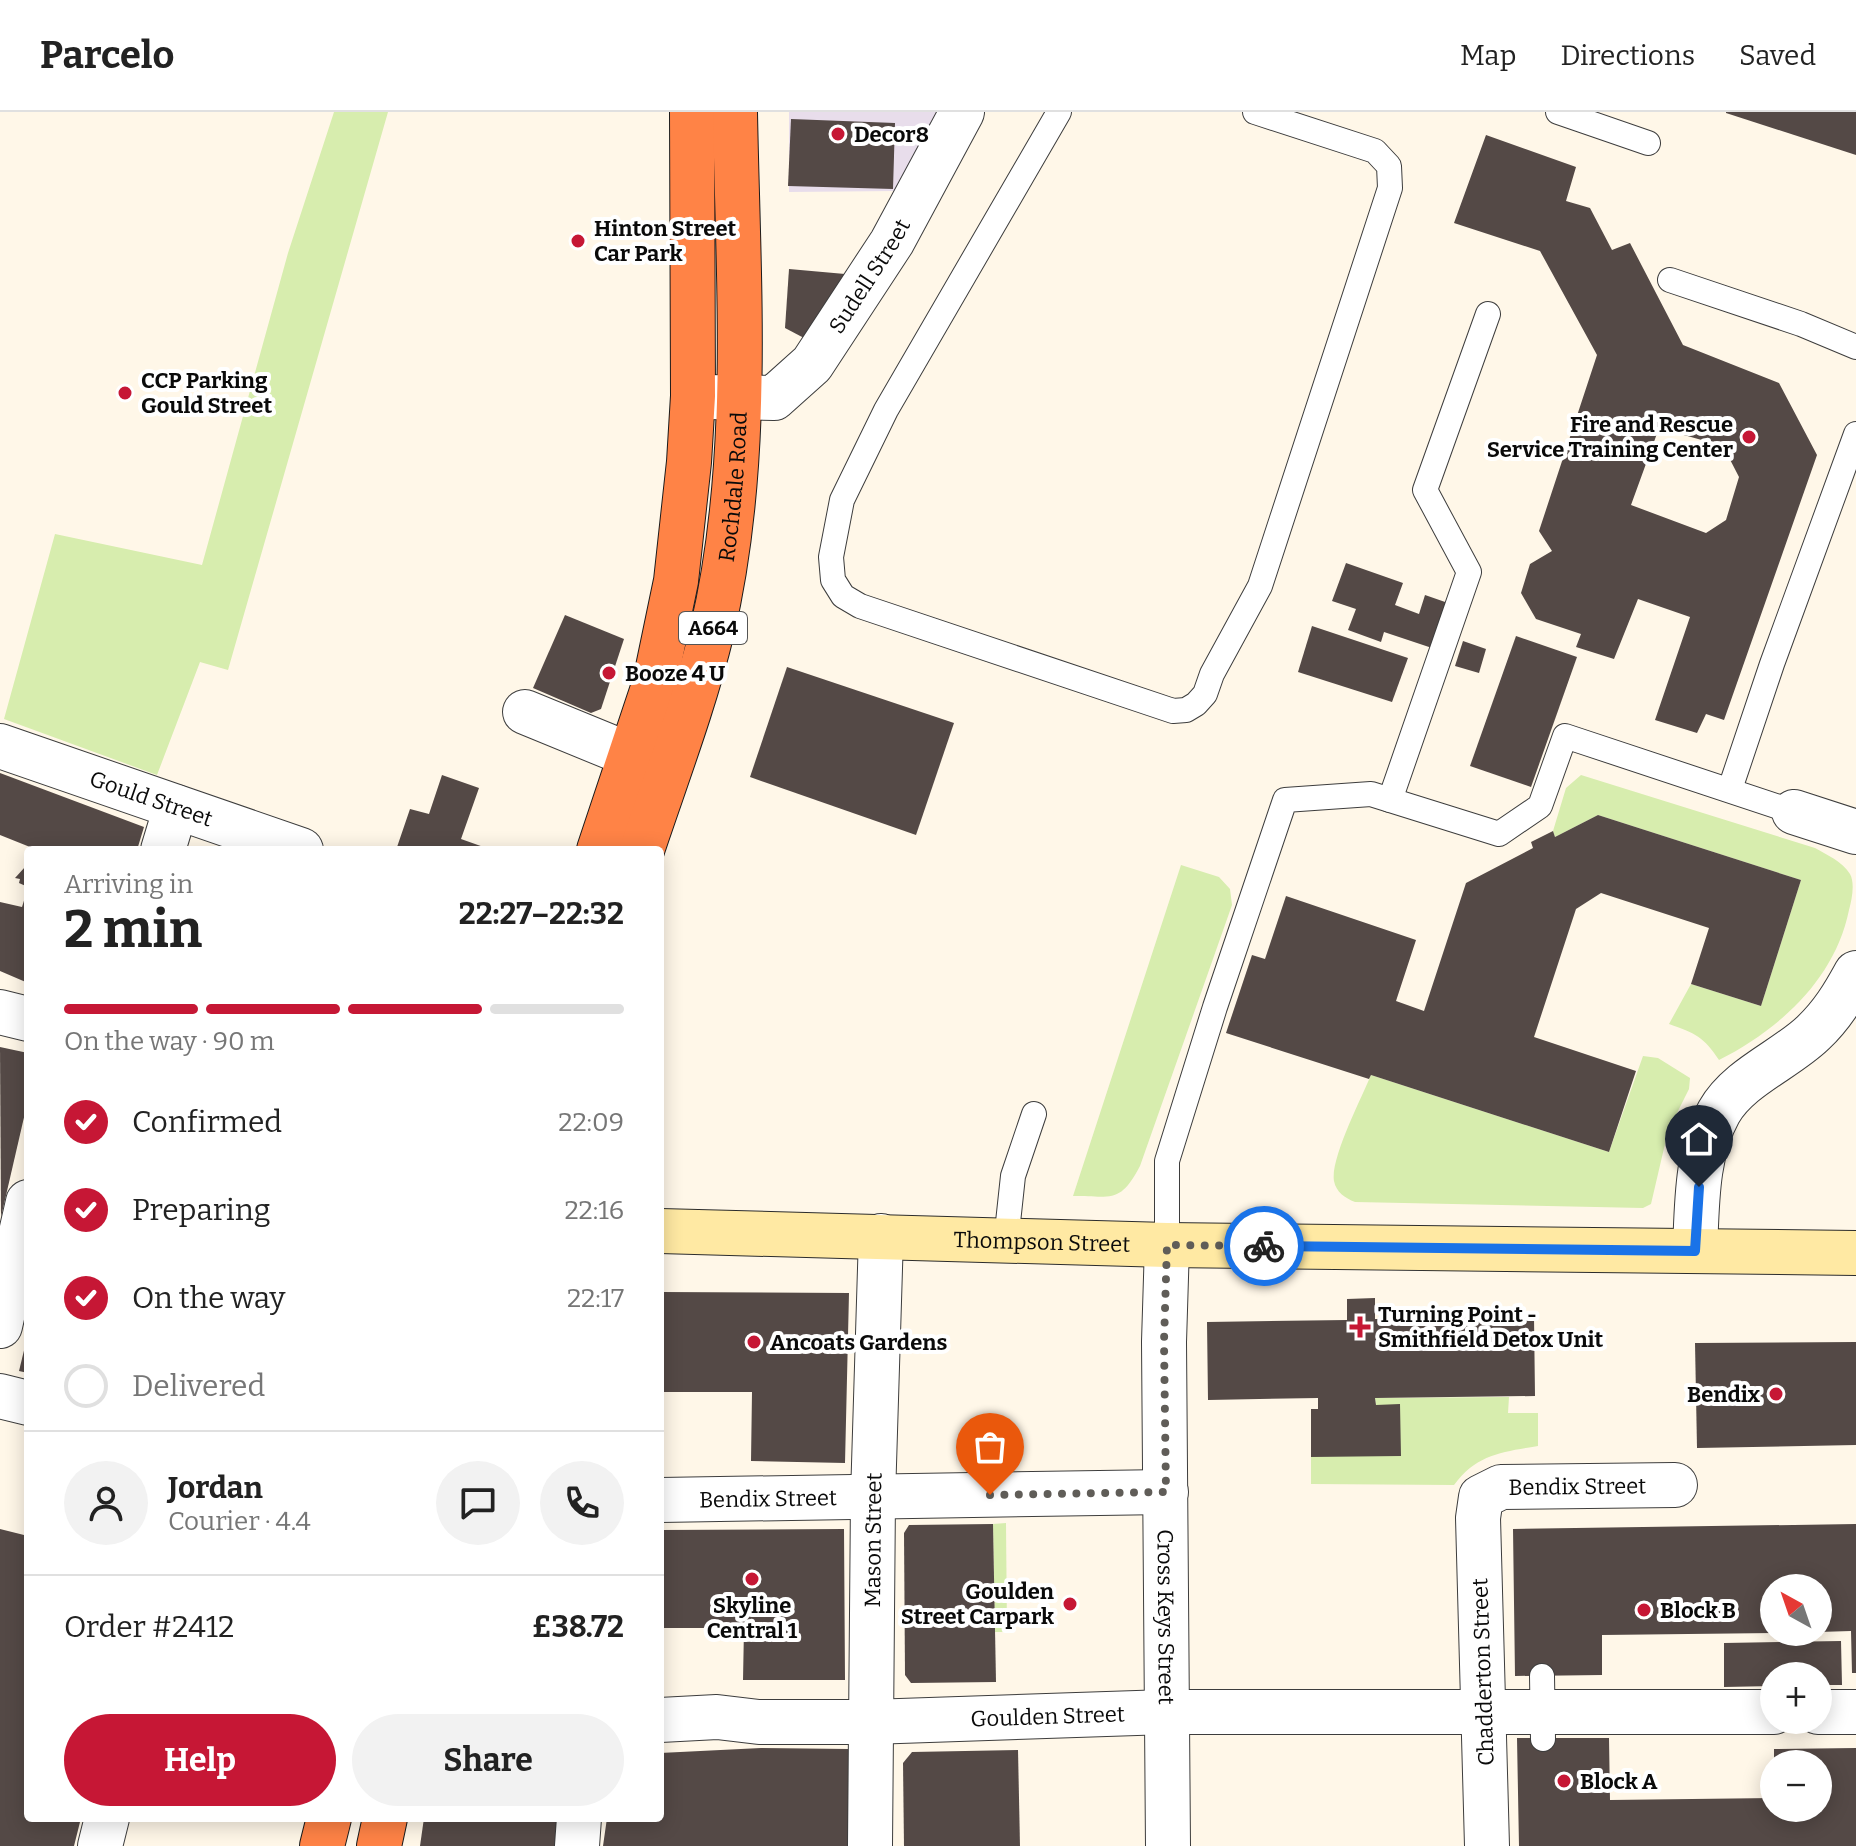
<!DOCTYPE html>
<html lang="en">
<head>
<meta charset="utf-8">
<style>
  :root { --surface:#fff; --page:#f2f2f2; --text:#222; --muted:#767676; --line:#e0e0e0; --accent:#c61735 }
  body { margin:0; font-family:Bitter,serif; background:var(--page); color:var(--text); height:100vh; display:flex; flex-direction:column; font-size:30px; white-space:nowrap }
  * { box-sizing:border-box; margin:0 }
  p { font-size:26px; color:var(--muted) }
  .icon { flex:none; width:44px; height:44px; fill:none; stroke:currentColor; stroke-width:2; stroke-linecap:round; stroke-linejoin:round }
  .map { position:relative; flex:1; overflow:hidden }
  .side { position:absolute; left:24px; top:734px; width:640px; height:976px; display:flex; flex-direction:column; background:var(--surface); border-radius:8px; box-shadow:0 4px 20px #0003 }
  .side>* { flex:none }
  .needle { width:52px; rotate:320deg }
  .buttons { position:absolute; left:1760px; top:1462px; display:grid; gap:16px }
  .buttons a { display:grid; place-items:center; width:72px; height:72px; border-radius:50%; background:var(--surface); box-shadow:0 4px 20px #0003; font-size:40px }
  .pin { position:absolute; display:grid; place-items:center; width:68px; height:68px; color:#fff; margin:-82px -34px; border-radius:50% 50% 50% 0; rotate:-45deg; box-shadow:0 0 8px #0007 }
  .pin .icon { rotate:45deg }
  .courier { position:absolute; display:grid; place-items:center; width:80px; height:80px; margin:-40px; border:6px solid #1a73e8; border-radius:50%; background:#fff; color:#222; box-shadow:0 2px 10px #0007 }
  .head em { font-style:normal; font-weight:700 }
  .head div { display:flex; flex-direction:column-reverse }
  .head { display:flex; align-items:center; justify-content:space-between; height:136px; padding:0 40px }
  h1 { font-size:52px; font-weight:700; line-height:60px }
  .bar { display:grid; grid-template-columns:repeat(4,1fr); gap:12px 8px; align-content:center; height:96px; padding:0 40px }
  .bar i { height:10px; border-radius:6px; background:var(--line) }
  .bar .on { background:var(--accent) }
  .bar p { grid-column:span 4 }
  .line { display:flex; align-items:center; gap:20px; padding:0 40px; border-top:2px solid var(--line) }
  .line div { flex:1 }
  .round { display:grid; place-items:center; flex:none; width:84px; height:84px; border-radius:42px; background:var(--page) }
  ol { padding:0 40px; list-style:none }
  li { display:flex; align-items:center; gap:24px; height:88px }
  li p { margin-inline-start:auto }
  li .icon { padding:8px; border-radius:50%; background:var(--accent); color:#fff; stroke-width:4 }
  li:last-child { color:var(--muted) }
  li i { width:44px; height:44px; border:4px solid var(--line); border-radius:50% }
  .action { display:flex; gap:16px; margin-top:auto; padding:16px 40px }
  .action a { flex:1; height:92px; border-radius:48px; background:var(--accent); color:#fff; font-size:32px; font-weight:700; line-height:92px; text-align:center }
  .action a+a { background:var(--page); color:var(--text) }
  header { display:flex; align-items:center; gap:48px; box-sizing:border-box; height:112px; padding:0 40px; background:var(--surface); border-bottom:2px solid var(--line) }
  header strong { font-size:38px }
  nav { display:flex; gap:44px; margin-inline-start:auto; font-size:28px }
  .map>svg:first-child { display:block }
  .industrial { fill:#e8ddeb }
  .green { fill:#d7edae }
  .building { fill:#544946; fill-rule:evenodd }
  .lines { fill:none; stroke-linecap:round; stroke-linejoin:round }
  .lane-casing { stroke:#3d3d3d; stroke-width:26 }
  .street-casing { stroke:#3d3d3d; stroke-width:46 }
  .secondary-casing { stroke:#2c2c2c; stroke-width:46 }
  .highway-casing { stroke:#1b1b1b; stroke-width:46 }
  .lane { stroke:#fff; stroke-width:24 }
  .street { stroke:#fff; stroke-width:44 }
  .secondary { stroke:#ffe9a3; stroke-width:44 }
  .highway { stroke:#ff8346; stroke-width:44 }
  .done { stroke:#605d58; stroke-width:8; stroke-dasharray:0 14.4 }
  .route { stroke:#1a73e8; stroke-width:10 }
  .poi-dot { fill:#c61735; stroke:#fff; stroke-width:3 }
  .labels { text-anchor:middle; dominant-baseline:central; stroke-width:8; stroke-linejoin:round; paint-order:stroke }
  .shield { fill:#fff; stroke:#545454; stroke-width:2 }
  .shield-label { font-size:20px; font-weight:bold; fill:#0a0a0a }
  .poi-label { font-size:22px; font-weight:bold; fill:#0a0a0a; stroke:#fff; text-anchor:start }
  .street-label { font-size:22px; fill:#0a0a0a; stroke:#fff }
</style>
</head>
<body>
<header>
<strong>Parcelo</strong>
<nav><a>Map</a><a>Directions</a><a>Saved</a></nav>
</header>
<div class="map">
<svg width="1856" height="1734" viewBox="0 0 1856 1734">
  <rect width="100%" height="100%" fill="#fff7e8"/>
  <polygon class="industrial" points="789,0 937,0 896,79 789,80"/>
  <g class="green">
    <polygon points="334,0 388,0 228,558 200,550 157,663 4,607 55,422 202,453 288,141"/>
    <path d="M 1581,663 L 1815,736 C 1827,743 1842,749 1850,762 C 1855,771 1852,787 1849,798 C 1835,867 1780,917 1719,948 C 1704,925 1695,921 1669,912 L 1691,872 L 1761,894 L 1801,768 L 1598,703 L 1555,725 L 1553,719 L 1566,676 Z"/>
    <path d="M 1181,753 L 1219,765 L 1230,777 L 1232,793 L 1140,1054 C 1120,1092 1112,1084 1073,1084 Z"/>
    <path d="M 1643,944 L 1658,946 L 1690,966 L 1689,977 L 1668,1019 L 1651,1092 L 1643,1096 L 1355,1090 C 1345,1086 1336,1080 1334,1069 C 1330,1047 1362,985 1371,963 L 1609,1040 Z"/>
    <path d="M 1509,1285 L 1508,1301 L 1538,1301 L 1538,1334 C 1502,1340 1477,1342 1454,1373 L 1311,1372 L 1311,1345 L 1400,1293 L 1376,1293 L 1375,1286 Z"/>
    <polygon points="1006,1411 1007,1520 995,1520 993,1412"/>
  </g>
  <g class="building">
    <polygon points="1856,0 1856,43 1726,1 1726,0"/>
    <polygon points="791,7 895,11 893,77 788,74"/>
    <path d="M 1486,23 L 1576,55 L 1566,89 L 1590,96 L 1612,138 L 1630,131 L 1683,233 L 1779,271 L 1817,343 L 1724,608 L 1706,602 L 1697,621 L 1655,608 L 1690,505 L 1638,487 L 1614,547 L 1576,535 L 1581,522 L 1536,507 L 1521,481 L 1530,452 L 1552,439 L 1539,419 L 1597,243 L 1540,139 L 1454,111 ZM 1659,316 L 1723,334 L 1739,365 L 1726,408 L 1706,421 L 1631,393 Z"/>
    <polygon points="789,157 845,162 804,226 785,216"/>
    <polygon points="1346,451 1403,471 1395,493 1419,502 1425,483 1448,491 1432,536 1384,520 1381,530 1348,518 1356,497 1332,489"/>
    <polygon points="565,503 624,527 601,597 591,601 533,576"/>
    <polygon points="1312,514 1408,546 1392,590 1298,560"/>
    <polygon points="1516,524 1577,545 1531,675 1470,654"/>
    <polygon points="1463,529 1486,537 1479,561 1455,554"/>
    <polygon points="787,555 954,611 916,723 750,665"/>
    <polygon points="0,661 144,715 137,738 29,738 30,735 0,723"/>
    <polygon points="442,663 479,676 461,727 492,738 396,738 410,697 429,702"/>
    <polygon points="1598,703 1801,768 1761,894 1691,872 1709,816 1601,781 1576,797 1534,925 1636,959 1609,1040 1371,963 1369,967 1226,921 1252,843 1265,847 1286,784 1416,828 1396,889 1424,899 1466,771 1533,736 1531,730 1553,719 1555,725"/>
    <polygon points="28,746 28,775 19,771 20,767 15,766 25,755"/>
    <polygon points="27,779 28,779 28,871 0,859 0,790 22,795"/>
    <polygon points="0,935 28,941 28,988 1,1105"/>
    <polygon points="660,1180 849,1181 845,1351 751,1349 752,1280 660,1280"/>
    <polygon points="1375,1186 1375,1207 1534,1205 1535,1284 1375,1286 1376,1293 1400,1292 1401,1344 1311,1345 1311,1297 1318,1297 1318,1286 1208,1288 1207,1210 1347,1208 1347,1187"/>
    <polygon points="27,1226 28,1226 28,1261 19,1259"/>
    <polygon points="1856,1230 1856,1333 1697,1336 1695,1231"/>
    <polygon points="993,1412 996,1570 911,1571 905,1563 904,1421 909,1413"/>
    <polygon points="1856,1412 1856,1561 1852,1561 1851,1519 1818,1520 1818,1476 1774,1476 1774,1521 1602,1523 1602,1563 1515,1564 1513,1417"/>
    <polygon points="0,1417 28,1424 28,1706 81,1706 74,1734 0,1734"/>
    <polygon points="844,1417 845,1568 743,1568 744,1516 660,1516 660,1418"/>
    <polygon points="1841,1529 1842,1573 1818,1573 1818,1564 1774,1564 1774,1574 1724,1575 1724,1531"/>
    <polygon points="1517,1626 1609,1626 1610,1688 1774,1686 1774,1696 1818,1696 1818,1652 1774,1652 1774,1637 1856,1636 1856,1734 1519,1734"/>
    <polygon points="761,1636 849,1637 849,1734 603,1734 607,1706 660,1706 660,1641"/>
    <polygon points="1018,1638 1020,1734 904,1734 903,1651 912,1640"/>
    <polygon points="424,1706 558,1706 555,1734 420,1734"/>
  </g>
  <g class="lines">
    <defs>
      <g id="lane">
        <polyline points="1059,0 886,298 842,388 831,445 833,468 843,484 860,494 1173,599 1186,598 1196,592 1205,582 1212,562 1260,474 1390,76 1389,54 1375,39 1255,0"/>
        <polyline points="1558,0 1648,31"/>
        <polyline points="1670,168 1801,212 1856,235"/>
        <polyline points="1730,677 1772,552 1856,322"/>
        <polyline points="1390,688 1469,460 1425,378 1488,202"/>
        <polyline points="1006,1129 1013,1064 1034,1002"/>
        <polyline points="1167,1133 1167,1049 1215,895 1285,688 1371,682 1499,722 1540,694 1565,624 1794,700"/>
        <polyline points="1542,1564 1543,1627"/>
      </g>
      <g id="street">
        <path id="s1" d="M 700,285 L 774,286 L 812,252 L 892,130 L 962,0"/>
        <polyline points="525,600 630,643"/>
        <path id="s2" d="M 0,634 L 301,738"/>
        <polyline points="1794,700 1856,720"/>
        <polyline points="163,738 176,695"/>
        <polyline points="0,900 28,907"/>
        <path id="s3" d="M 1167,1133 L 1164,1230 L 1168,1734"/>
        <path d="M 1695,1139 C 1697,1094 1696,1041 1719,1000 C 1739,965 1785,948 1813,921 C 1832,903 1844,883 1856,861"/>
        <polyline points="0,1214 28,1090"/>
        <polyline points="0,1284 28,1291"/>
        <path id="s4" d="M 660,1388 L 1166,1380"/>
        <polyline points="1818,1600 1856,1600"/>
        <path id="s5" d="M 660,1608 L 717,1605 L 759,1610 L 870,1610 L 1167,1600 L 1774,1600"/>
        <polyline points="100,1734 107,1706"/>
        <polyline points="577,1734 579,1706"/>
        <path id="s6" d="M 870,1734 L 873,1385 L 881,1124"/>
        <path id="s7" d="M 1487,1734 L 1478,1406 L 1481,1385 L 1501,1375 L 1675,1373"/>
      </g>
      <g id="secondary">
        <path id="s8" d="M 660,1119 L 1167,1133 L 1856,1141"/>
      </g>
      <g id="highway">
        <polyline points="599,738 655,570 676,469 689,350 693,284 692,0"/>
        <path id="s9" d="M 642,738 C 666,666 694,593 712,519 C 752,350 738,172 735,0"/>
        <polyline points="322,1734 329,1706"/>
        <polyline points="379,1734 385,1706"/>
      </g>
    </defs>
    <use href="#lane" class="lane-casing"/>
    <use href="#street" class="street-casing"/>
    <use href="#secondary" class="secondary-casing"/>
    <use href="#highway" class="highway-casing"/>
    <use href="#lane" class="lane"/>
    <use href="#street" class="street"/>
    <use href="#secondary" class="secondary"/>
    <use href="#highway" class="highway"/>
  </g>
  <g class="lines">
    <polyline class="done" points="990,1383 1166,1380 1164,1230 1167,1133 1264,1134"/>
    <polyline class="route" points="1264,1134 1695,1139 1699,1075"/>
  </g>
  <g class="poi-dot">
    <circle cx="838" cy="22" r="8"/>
    <circle cx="578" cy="129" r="8"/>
    <circle cx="125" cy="281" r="8"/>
    <circle cx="1749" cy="325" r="8"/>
    <circle cx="609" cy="561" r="8"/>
    <path d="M1356 1203h8v8h8v8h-8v8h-8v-8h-8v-8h8z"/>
    <circle cx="754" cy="1230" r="8"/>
    <circle cx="1776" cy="1282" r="8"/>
    <circle cx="752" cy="1467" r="8"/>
    <circle cx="1070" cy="1492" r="8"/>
    <circle cx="1644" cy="1498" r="8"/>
    <circle cx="1564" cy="1669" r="8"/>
  </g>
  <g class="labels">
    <rect class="shield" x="679" y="500" width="68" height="32" rx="6"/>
    <g class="shield-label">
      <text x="713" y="516">A664</text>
    </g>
    <g class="poi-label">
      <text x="854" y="22">Decor8</text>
      <text x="594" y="116">Hinton Street<tspan x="594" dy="25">Car Park</tspan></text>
      <text x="141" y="268">CCP Parking<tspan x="141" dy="25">Gould Street</tspan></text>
      <text x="1733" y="312" text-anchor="end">Fire and Rescue<tspan x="1733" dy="25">Service Training Center</tspan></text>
      <text x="625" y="561">Booze 4 U</text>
      <text x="1378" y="1202">Turning Point -<tspan x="1378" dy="25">Smithfield Detox Unit</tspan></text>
      <text x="770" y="1230">Ancoats Gardens</text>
      <text x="1760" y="1282" text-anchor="end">Bendix</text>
      <text x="1054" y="1479" text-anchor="end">Goulden<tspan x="1054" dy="25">Street Carpark</tspan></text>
      <text x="752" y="1493" text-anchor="middle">Skyline<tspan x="752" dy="25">Central 1</tspan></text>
      <text x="1660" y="1498">Block B</text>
      <text x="1580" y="1669">Block A</text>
    </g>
    <g class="street-label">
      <text stroke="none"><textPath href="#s1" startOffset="230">Sudell Street</textPath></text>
      <text stroke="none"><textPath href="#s9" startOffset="376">Rochdale Road</textPath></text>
      <text stroke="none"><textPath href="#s2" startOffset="160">Gould Street</textPath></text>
      <text stroke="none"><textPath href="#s8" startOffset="382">Thompson Street</textPath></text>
      <text stroke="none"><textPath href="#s7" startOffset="448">Bendix Street</textPath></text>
      <text stroke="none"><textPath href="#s4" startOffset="108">Bendix Street</textPath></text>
      <text stroke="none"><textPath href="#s6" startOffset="306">Mason Street</textPath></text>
      <text stroke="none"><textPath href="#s3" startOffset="372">Cross Keys Street</textPath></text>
      <text transform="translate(1483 1560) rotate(-92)">Chadderton Street</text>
      <text stroke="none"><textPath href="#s5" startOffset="388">Goulden Street</textPath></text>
    </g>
  </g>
</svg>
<div class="buttons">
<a><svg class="needle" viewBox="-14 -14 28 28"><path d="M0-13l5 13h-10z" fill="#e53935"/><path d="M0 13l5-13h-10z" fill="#767676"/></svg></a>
<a>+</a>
<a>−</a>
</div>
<div class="pin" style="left:990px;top:1383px;background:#ea580c"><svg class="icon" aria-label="bag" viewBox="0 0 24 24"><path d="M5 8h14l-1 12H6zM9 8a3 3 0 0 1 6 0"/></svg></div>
<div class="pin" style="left:1699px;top:1075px;background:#1f2937"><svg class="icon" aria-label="home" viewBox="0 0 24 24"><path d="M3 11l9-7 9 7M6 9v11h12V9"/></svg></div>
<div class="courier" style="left:1264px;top:1134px"><svg class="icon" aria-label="bike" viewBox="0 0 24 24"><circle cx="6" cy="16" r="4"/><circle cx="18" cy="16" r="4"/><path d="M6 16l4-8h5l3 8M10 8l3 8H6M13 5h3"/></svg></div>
<section class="side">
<div class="head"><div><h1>2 min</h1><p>Arriving in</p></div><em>22:27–22:32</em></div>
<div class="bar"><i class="on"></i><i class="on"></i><i class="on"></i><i></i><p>On the way · 90 m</p></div>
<ol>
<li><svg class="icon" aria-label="check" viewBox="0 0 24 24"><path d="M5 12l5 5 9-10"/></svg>Confirmed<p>22:09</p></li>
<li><svg class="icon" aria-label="check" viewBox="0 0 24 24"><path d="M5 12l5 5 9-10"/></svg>Preparing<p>22:16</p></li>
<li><svg class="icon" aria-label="check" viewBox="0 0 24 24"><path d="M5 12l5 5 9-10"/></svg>On the way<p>22:17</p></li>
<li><i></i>Delivered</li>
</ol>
<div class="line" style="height:144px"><a class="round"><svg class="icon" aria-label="person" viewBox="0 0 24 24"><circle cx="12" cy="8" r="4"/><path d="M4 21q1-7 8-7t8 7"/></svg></a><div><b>Jordan</b><p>Courier · 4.4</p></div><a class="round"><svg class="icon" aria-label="chat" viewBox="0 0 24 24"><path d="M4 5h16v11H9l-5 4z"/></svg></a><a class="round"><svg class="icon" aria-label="phone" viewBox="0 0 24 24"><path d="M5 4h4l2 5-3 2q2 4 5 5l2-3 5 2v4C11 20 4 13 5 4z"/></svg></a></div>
<div class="line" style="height:104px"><div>Order #2412</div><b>£38.72</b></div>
<div class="action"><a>Help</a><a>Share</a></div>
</section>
</div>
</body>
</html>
